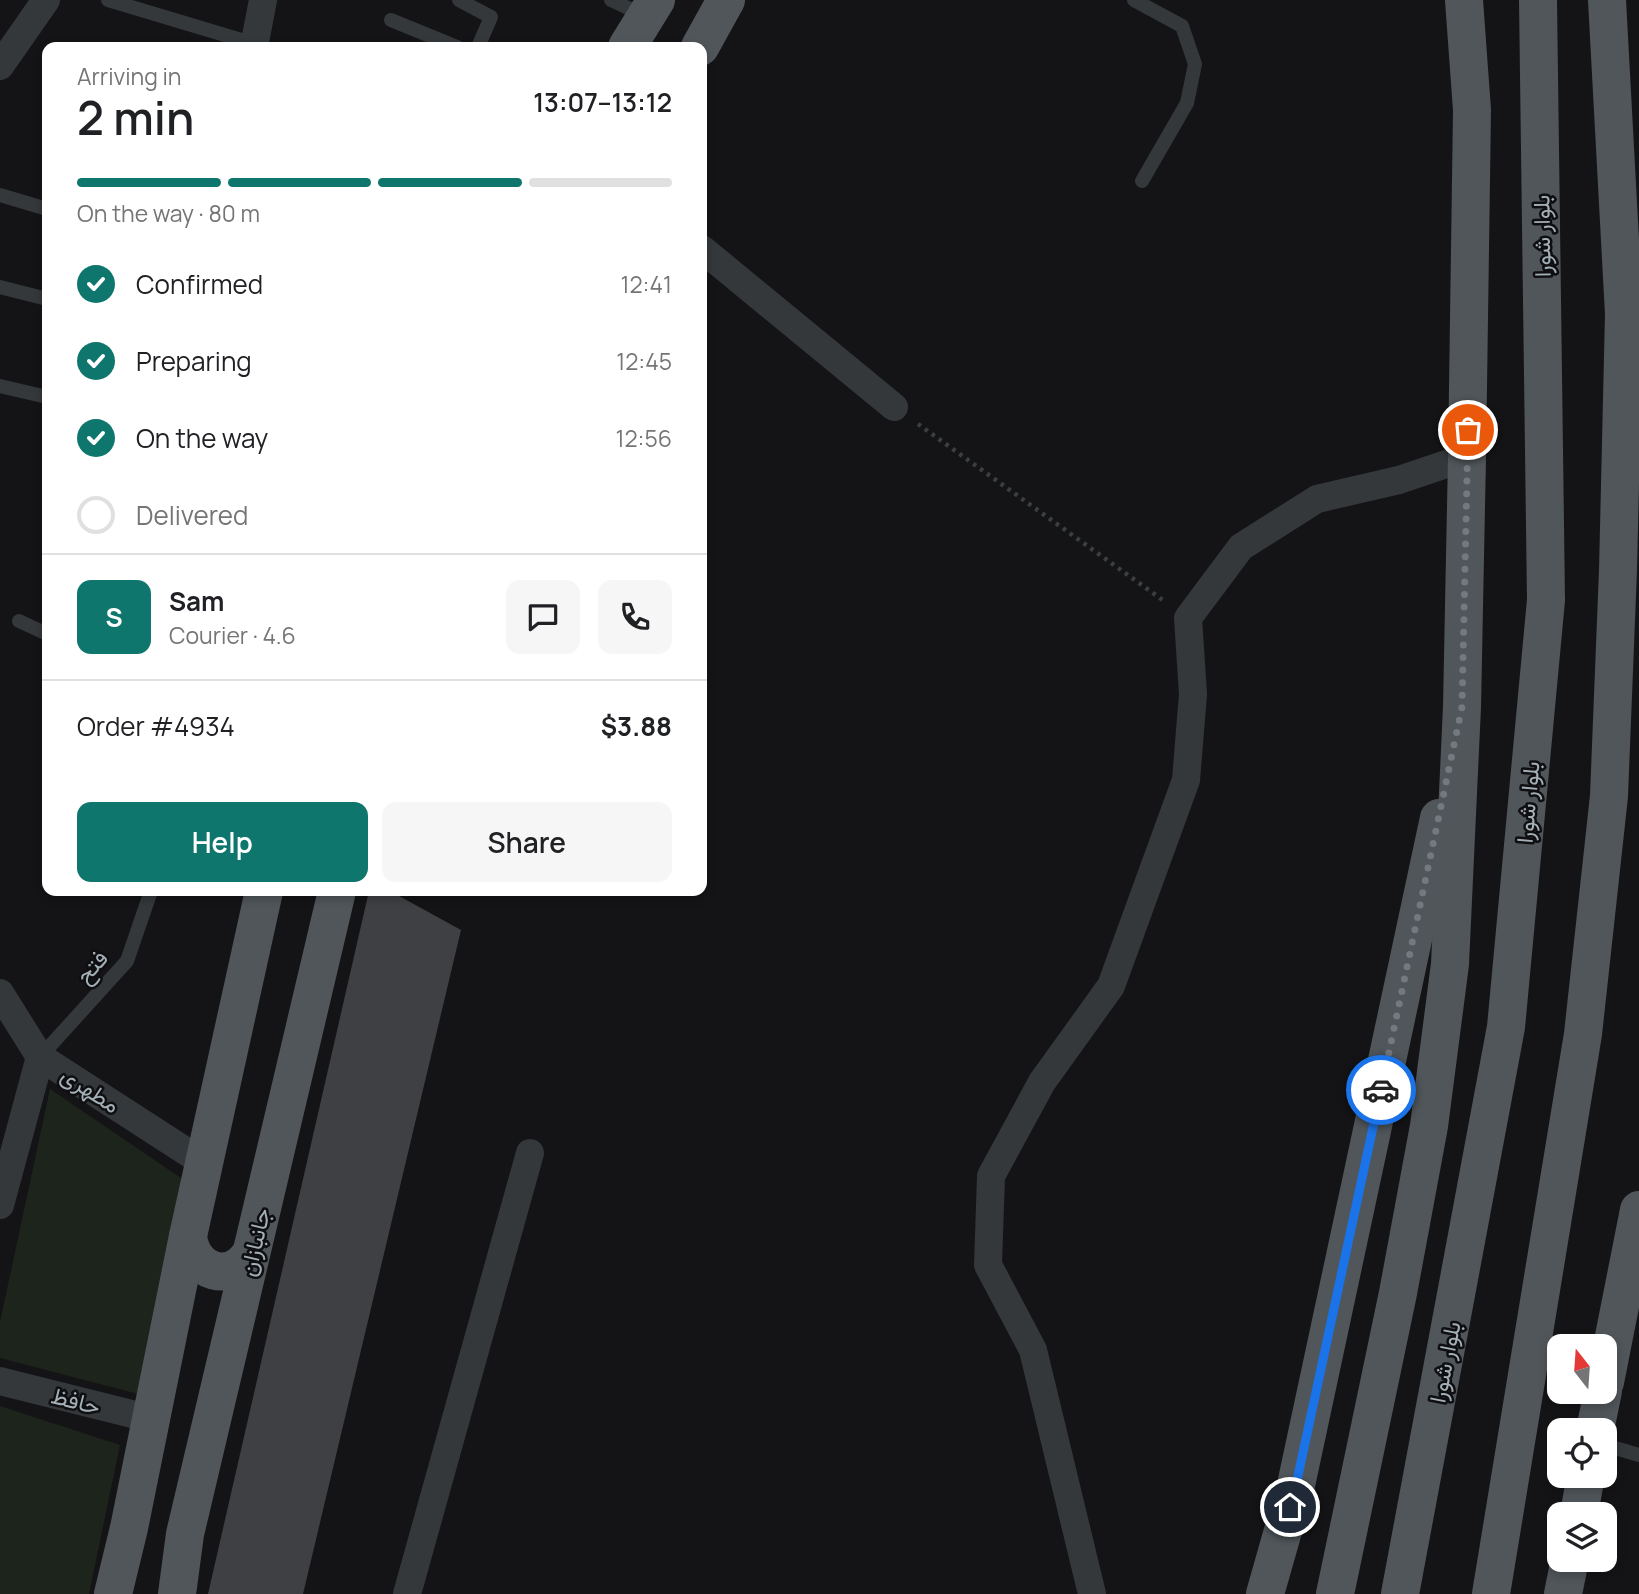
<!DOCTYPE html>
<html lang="en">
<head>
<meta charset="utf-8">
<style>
  :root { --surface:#fff; --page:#f6f6f6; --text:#202124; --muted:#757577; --line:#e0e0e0; --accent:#0f766e }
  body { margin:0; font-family:Manrope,Vazirmatn,sans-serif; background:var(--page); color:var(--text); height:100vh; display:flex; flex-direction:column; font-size:26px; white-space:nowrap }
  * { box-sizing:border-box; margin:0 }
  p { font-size:23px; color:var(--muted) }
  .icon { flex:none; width:38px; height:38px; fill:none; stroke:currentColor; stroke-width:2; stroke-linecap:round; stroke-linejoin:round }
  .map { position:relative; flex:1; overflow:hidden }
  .sheet { position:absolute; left:42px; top:42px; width:665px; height:854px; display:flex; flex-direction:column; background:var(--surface); border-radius:14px; box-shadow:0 4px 10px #0003 }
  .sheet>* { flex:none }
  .needle { width:46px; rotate:343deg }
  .controls { position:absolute; left:1547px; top:1334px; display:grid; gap:14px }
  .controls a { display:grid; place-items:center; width:70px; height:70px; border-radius:14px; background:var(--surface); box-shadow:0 4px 10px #0003; font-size:35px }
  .pin { position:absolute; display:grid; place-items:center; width:60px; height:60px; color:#fff; margin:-30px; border:4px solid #fff; border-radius:50%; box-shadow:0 2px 7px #0007 }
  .courier { position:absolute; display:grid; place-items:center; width:70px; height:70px; margin:-35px; border:5px solid #1a73e8; border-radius:50%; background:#fff; color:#222; box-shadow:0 2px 9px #0007 }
  .overview em { font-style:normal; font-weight:600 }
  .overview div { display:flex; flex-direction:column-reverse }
  .overview { display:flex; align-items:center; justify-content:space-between; height:119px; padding:0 35px }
  h1 { font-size:46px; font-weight:600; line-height:52px }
  .bar { display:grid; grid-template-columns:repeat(4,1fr); gap:10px 7px; align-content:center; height:84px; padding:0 35px }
  .bar i { height:9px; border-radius:5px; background:var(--line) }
  .bar .selected { background:var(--accent) }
  .bar p { grid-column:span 4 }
  .line { display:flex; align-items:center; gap:18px; padding:0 35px; border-top:2px solid var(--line) }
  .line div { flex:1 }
  .round { display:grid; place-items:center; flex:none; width:74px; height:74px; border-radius:14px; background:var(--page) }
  ol { padding:0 35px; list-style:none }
  li { display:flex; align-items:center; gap:21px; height:77px }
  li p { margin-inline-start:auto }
  li .icon { padding:7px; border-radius:50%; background:var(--accent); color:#fff; stroke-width:4 }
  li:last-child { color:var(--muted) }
  li i { width:38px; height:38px; border:4px solid var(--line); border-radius:50% }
  .cta { display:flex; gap:14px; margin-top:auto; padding:14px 35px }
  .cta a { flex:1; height:80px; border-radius:14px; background:var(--accent); color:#fff; font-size:28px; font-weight:600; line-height:80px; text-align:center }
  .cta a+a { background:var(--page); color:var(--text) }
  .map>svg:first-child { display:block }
  .green { fill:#1d241b }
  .building { fill:#3e4043 }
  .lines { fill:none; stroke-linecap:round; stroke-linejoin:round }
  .path { stroke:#3a3f42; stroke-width:4.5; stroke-dasharray:3.5 5; stroke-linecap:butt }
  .lane { stroke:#34383b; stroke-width:14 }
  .street { stroke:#34383b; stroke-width:28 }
  .primary { stroke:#50565a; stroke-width:38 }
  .done { stroke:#72797f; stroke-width:7; stroke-dasharray:0 12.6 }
  .route { stroke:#1a73e8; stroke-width:9 }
  .labels { text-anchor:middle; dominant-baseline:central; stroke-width:5; stroke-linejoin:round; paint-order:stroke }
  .street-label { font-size:23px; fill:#a4b0b7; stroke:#0f0f11 }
</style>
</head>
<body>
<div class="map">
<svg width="1639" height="1594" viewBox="0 0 1639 1594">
  <rect width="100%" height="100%" fill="#141416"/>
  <g class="green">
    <polygon points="50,1089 184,1180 142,1395 0,1358 0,1322"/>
    <polygon points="0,1406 120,1445 89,1594 0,1594"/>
  </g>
  <polygon class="building" points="369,891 390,891 461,930 303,1594 208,1594"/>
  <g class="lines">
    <polyline class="path" points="918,424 1164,601"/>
    <g class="lane">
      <polyline points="108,0 255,44"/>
      <polyline points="459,0 491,17 478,47"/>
      <polyline points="611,0 645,16"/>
      <polyline points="1134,0 1182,26 1195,64 1187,103 1142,181"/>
      <polyline points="391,20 457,47"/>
      <polyline points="0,195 47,209"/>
      <polyline points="0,287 47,299"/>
      <polyline points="0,386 47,397"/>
      <polyline points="19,621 47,634"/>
      <polyline points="40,1057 127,961 151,891"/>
      <polyline points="1605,1445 1639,1455"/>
    </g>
    <g class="street">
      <polyline points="254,47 263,0"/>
      <polyline points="0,66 46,0"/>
      <polyline points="702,249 894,407"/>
      <polyline points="0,993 40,1057 204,1163"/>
      <polyline points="0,1205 40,1057"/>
      <polyline points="0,1381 152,1419"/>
      <polyline points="407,1594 530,1153"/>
      <polyline points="1092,1594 1033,1350 988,1265 991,1176 1042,1082 1111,986 1186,780 1193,694 1188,618 1241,547 1317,499 1399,480 1467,457"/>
    </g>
    <g class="primary">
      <polyline points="627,47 656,0"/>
      <polyline points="700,47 726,0"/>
      <path d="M 188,1236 C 192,1273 231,1285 251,1253"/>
      <polyline points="1605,1382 1639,1210"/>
      <polyline points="1595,1430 1603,1391"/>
      <polyline points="1579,1514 1586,1475"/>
      <polyline points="113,1594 129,1528 188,1236 264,891"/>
      <polyline points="177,1594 185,1534 337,891"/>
      <polyline points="1265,1594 1296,1485 1439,818"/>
      <polyline points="1335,1594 1398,1293 1429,1126 1450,964 1462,707 1467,457 1472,110 1464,0"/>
      <polyline points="1400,1594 1506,1027 1546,600 1538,0"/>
      <polyline points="1491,1594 1583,1034 1609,796 1618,570 1624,314 1607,0"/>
      <polyline points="1563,1594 1570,1559"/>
    </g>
  </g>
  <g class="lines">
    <polyline class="done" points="1381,1090 1462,707 1468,430"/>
    <polyline class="route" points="1290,1507 1296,1485 1381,1090"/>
  </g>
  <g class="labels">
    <g class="street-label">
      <text transform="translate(1541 236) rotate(-91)">بلوار شورا</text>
      <text transform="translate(1527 802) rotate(-85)">بلوار شورا</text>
      <text transform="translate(91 966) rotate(-48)">فتح</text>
      <text transform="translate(91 1089) rotate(33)">مطهری</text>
      <text transform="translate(254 1242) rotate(-77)">جانبازان</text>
      <text transform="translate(1444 1362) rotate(-79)">بلوار شورا</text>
      <text transform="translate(76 1400) rotate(14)">حافظ</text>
    </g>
  </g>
</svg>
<div class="controls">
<a><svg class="needle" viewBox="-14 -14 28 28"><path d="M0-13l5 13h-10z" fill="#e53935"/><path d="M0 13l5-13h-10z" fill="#757577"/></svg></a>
<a><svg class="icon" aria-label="locate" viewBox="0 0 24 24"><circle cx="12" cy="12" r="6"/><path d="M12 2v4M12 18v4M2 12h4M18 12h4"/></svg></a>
<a><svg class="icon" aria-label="layers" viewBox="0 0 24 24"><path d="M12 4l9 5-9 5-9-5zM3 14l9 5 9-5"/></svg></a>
</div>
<div class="pin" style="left:1468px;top:430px;background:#ea580c"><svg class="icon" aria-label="bag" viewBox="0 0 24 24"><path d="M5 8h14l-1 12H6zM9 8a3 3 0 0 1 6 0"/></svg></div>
<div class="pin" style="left:1290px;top:1507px;background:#1f2937"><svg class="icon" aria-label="home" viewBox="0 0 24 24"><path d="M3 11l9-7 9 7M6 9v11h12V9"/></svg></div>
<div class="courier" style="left:1381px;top:1090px"><svg class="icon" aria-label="car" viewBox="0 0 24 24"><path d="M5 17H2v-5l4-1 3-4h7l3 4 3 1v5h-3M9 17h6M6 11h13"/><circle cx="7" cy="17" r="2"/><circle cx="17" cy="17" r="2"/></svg></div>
<section class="sheet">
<div class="overview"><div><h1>2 min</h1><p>Arriving in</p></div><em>13:07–13:12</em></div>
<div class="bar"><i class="selected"></i><i class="selected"></i><i class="selected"></i><i></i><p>On the way · 80 m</p></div>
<ol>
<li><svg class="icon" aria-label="check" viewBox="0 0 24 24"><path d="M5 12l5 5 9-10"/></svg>Confirmed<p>12:41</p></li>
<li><svg class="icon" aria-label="check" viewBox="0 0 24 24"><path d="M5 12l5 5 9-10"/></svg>Preparing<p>12:45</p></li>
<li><svg class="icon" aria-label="check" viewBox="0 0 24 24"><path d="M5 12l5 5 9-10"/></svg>On the way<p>12:56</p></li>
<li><i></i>Delivered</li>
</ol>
<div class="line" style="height:126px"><b class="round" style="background:var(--accent);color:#fff">S</b><div><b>Sam</b><p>Courier · 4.6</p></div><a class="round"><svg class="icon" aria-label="chat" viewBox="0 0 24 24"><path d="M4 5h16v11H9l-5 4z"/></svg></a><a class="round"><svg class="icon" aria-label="phone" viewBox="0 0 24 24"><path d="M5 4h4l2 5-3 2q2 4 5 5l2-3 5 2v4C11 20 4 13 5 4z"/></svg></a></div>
<div class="line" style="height:91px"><div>Order #4934</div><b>$3.88</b></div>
<div class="cta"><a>Help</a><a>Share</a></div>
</section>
</div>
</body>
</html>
